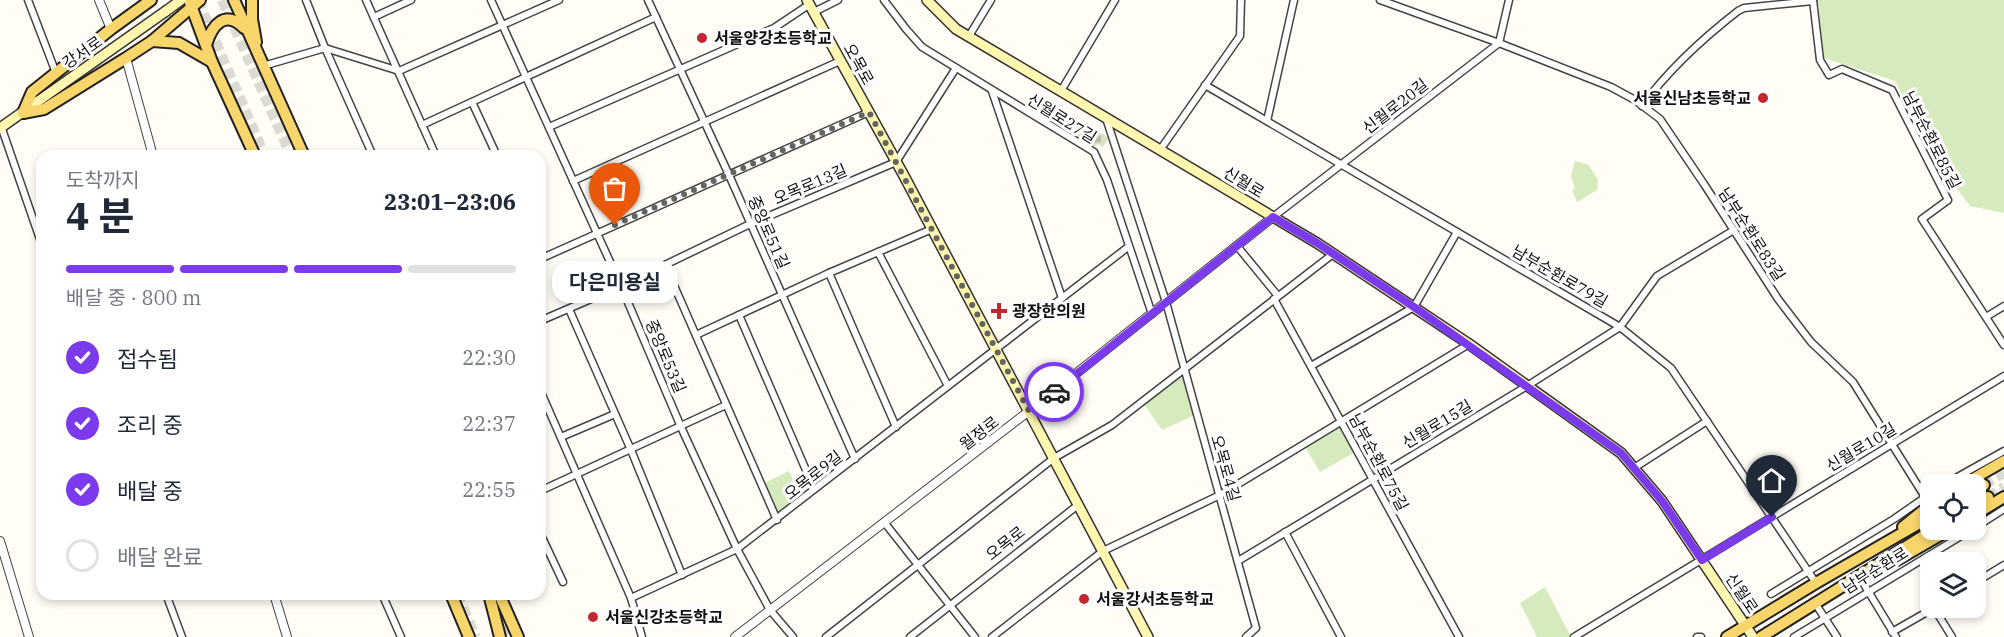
<!DOCTYPE html>
<html lang="ko">
<head>
<meta charset="utf-8">
<style>
  :root { --surface:#fff; --page:#f6f6f7; --text:#1f2937; --muted:#747a83; --line:#e0e1e3; --accent:#7c3aed }
  body { margin:0; font-family:"IBM Plex Serif","Noto Sans KR",serif; background:var(--page); color:var(--text); height:100vh; display:flex; flex-direction:column; font-size:22px; white-space:nowrap }
  * { box-sizing:border-box; margin:0 }
  p { font-size:20px; color:var(--muted) }
  .icon { flex:none; width:33px; height:33px; fill:none; stroke:currentColor; stroke-width:2; stroke-linecap:round; stroke-linejoin:round }
  .map { position:relative; flex:1; overflow:hidden }
  .panel { position:absolute; left:36px; top:150px; width:510px; height:450px; display:flex; flex-direction:column; background:var(--surface); border-radius:18px; box-shadow:0 3px 9px #0003 }
  .panel>* { flex:none }
  .buttons { position:absolute; left:1920px; top:474px; display:grid; gap:12px }
  .buttons a { display:grid; place-items:center; width:66px; height:66px; border-radius:12px; background:var(--surface); box-shadow:0 3px 9px #0003; font-size:30px }
  .pin { position:absolute; display:grid; place-items:center; width:51px; height:51px; color:#fff; margin:-62px -26px; border-radius:50% 50% 50% 0; rotate:-45deg; box-shadow:0 0 6px #0007 }
  .pin .icon { rotate:45deg }
  .courier { position:absolute; display:grid; place-items:center; width:60px; height:60px; margin:-30px; border:4px solid #7c3aed; border-radius:50%; background:#fff; color:#222; box-shadow:0 2px 8px #0007 }
  .bubble { position:absolute; height:42px; border-radius:18px; background:var(--surface); box-shadow:0 3px 9px #0003; font-size:20px; font-weight:700; line-height:42px; text-align:center }
  .head em { font-style:normal; font-weight:700 }
  .head div { display:flex; flex-direction:column-reverse }
  .head { display:flex; align-items:center; justify-content:space-between; height:102px; padding:0 30px }
  h1 { font-size:39px; font-weight:700; line-height:45px }
  .bar { display:grid; grid-template-columns:repeat(4,1fr); gap:9px 6px; align-content:center; height:72px; padding:0 30px }
  .bar i { height:8px; border-radius:4px; background:var(--line) }
  .bar .selected { background:var(--accent) }
  .bar p { grid-column:span 4 }
  ol { padding:0 30px; list-style:none }
  li { display:flex; align-items:center; gap:18px; height:66px }
  li p { margin-inline-start:auto }
  li .icon { padding:6px; border-radius:50%; background:var(--accent); color:#fff; stroke-width:4 }
  li:last-child { color:var(--muted) }
  li i { width:33px; height:33px; border:3px solid var(--line); border-radius:50% }
  .map>svg:first-child { display:block }
  .cemetery { fill:url(#cemetery-stones) }
  .park { fill:#d5ebbd }
  .lines { fill:none; stroke-linecap:round; stroke-linejoin:round }
  .primary-tunnel { stroke:#dbdad3; stroke-width:10; stroke-dasharray:10 5; stroke-linecap:butt }
  .trunk-tunnel { stroke:#dbdad3; stroke-width:10; stroke-dasharray:10 5; stroke-linecap:butt }
  .minor-casing { stroke:#444; stroke-width:9 }
  .tertiary-casing { stroke:#444; stroke-width:10 }
  .secondary-casing { stroke:#333; stroke-width:12 }
  .primary-casing { stroke:#222; stroke-width:14 }
  .minor { stroke:#fff; stroke-width:6 }
  .tertiary { stroke:#fff; stroke-width:8 }
  .secondary { stroke:#fff6b0; stroke-width:9 }
  .primary { stroke:#f9d66b; stroke-width:10 }
  .secondary-bridge-casing { stroke:#333; stroke-width:12; stroke-linecap:butt }
  .secondary-bridge { stroke:#fff6b0; stroke-width:9 }
  .done { stroke:#646461; stroke-width:6; stroke-dasharray:0 10.8 }
  .route { stroke:#7c3aed; stroke-width:8 }
  .poi-dot { fill:#c4262e; stroke:#fff; stroke-width:2 }
  .labels { text-anchor:middle; dominant-baseline:central; stroke-width:6; stroke-linejoin:round; paint-order:stroke }
  .poi-label { font-size:16px; font-weight:bold; fill:#111; stroke:#fff; text-anchor:start }
  .street-label { font-size:16px; fill:#111; stroke:#fff }
</style>
</head>
<body>
<div class="map">
<svg width="2004" height="637" viewBox="0 0 2004 637">
  <defs>
    <pattern id="cemetery-stones" width="16" height="16" patternUnits="userSpaceOnUse" patternTransform="scale(1.5)"><rect width="16" height="16" fill="#d9e3c4"/><path d="M2 7V4a2 2 0 0 1 4 0v3zM10 15v-3a2 2 0 0 1 4 0v3z" fill="#b9c2a7"/></pattern>
  </defs>
  <rect width="100%" height="100%" fill="#fffdf5"/>
  <polygon class="cemetery" points="1080,120 1109,138 1103,147 1098,144 1093,148 1073,134"/>
  <g class="park">
    <polygon points="1818,0 2004,0 2004,213 1970,206 1940,167 1895,81 1824,58"/>
    <polygon points="1575,161 1589,165 1598,180 1597,190 1577,202 1572,190 1575,188 1571,176"/>
    <polygon points="1176,376 1184,378 1195,415 1162,430 1144,404"/>
    <polygon points="1341,423 1357,451 1320,472 1304,445"/>
    <polygon points="789,471 801,495 775,515 761,485"/>
    <polygon points="1545,587 1571,637 1537,637 1520,603"/>
  </g>
  <g class="lines">
    <g class="primary-tunnel">
      <polyline points="1984,485 2004,473"/>
      <polyline points="1988,497 2004,487"/>
    </g>
    <g class="trunk-tunnel">
      <polyline points="198,0 265,156"/>
      <polyline points="222,0 291,156"/>
      <polyline points="457,594 476,637"/>
      <polyline points="497,613 508,637"/>
    </g>
    <defs>
      <g id="minor">
        <polyline points="28,0 56,73"/>
        <polyline points="306,0 325,48 373,156"/>
        <polyline points="366,0 436,156"/>
        <polyline points="491,0 621,286 681,427 737,549 770,610 793,637"/>
        <polyline points="648,0 729,175 855,459"/>
        <polyline points="884,0 906,29 922,47 1094,152 1107,180 1152,314"/>
        <polyline points="1380,0 1499,43 1611,87 1635,100 1660,119 1704,184 1778,299 1811,342 1853,382 1930,505"/>
        <polyline points="1813,0 1820,60 1829,75 1842,69 1892,90 1948,200 1922,219 2004,345"/>
        <polyline points="814,12 838,0"/>
        <polyline points="374,17 411,0"/>
        <polyline points="969,36 991,0"/>
        <polyline points="263,66 325,48 399,71 559,0"/>
        <polyline points="1205,85 1620,327 1671,368 1816,583"/>
        <polyline points="992,91 1062,298"/>
        <polyline points="1061,91 1115,0"/>
        <polyline points="472,102 497,156"/>
        <path d="M 1642,106 C 1669,69 1702,39 1738,11 L 1744,8 L 1813,1"/>
        <polyline points="1106,118 1166,302 1256,628 1246,637"/>
        <polyline points="1267,121 1294,0"/>
        <polyline points="422,125 656,17"/>
        <polyline points="1,126 42,245"/>
        <polyline points="549,127 774,28 810,4"/>
        <polyline points="1160,150 1240,36 1241,0"/>
        <polyline points="573,181 840,61"/>
        <polyline points="1273,217 1499,43 1509,0"/>
        <polyline points="1237,246 1278,296"/>
        <polyline points="540,248 544,257"/>
        <polyline points="878,252 948,386"/>
        <polyline points="540,259 869,112"/>
        <polyline points="665,265 777,520"/>
        <polyline points="829,273 896,427"/>
        <polyline points="1274,299 1459,637"/>
        <polyline points="569,309 631,450 682,575"/>
        <polyline points="739,315 812,484"/>
        <polyline points="1986,317 2004,306"/>
        <polyline points="540,321 621,286 750,224 896,162 956,68"/>
        <polyline points="696,335 829,273 932,229"/>
        <polyline points="1311,366 1414,307 1457,232"/>
        <polyline points="540,390 631,598 642,637"/>
        <polyline points="561,437 615,414"/>
        <polyline points="1634,468 1707,421"/>
        <polyline points="1945,484 2004,451"/>
        <polyline points="540,491 726,405"/>
        <polyline points="884,522 975,637"/>
        <polyline points="1976,527 2004,509"/>
        <polyline points="1285,532 1341,637"/>
        <polyline points="540,533 563,582"/>
        <polyline points="1238,561 1527,386 1620,327 1657,276 1734,230"/>
        <polyline points="1862,581 1896,637"/>
        <polyline points="1976,582 2004,565"/>
        <polyline points="166,594 182,637"/>
        <polyline points="382,594 401,637"/>
        <polyline points="1771,594 1894,519 1930,494"/>
        <polyline points="631,598 737,549 1128,247"/>
        <polyline points="1815,603 1837,637"/>
        <polyline points="1934,608 1952,637"/>
        <polyline points="1892,632 1934,608"/>
        <polyline points="826,637 1054,458 1112,425 1333,254"/>
        <polyline points="910,637 1078,505"/>
        <polyline points="992,637 1103,551 1220,495 1469,344"/>
        <polyline points="1574,637 2004,376"/>
        <polyline points="1697,637 1701,637"/>
        <polyline points="1794,637 1971,530"/>
      </g>
      <g id="tertiary">
        <polyline points="99,0 111,29"/>
        <polyline points="126,58 153,156"/>
        <polyline points="0,541 29,637"/>
        <polyline points="274,594 287,637"/>
        <polyline points="735,637 1029,411 1273,217"/>
      </g>
      <g id="secondary">
        <polyline points="807,0 903,174 1148,637"/>
        <polyline points="927,0 956,29 1317,243 1469,344 1621,453 1662,501 1753,637"/>
        <polyline points="0,128 166,11"/>
      </g>
      <g id="primary">
        <polyline points="189,0 212,62 255,156"/>
        <polyline points="234,0 304,156"/>
        <polyline points="252,0 252,19 256,42"/>
        <polyline points="152,41 179,43 212,62"/>
        <path d="M 206,45 C 212,25 225,9 244,28"/>
        <polyline points="23,113 44,109 126,58 152,41 200,0"/>
        <polyline points="23,113 32,92 111,29 151,0"/>
        <polyline points="1964,484 2004,461"/>
        <polyline points="1976,491 1984,485"/>
        <polyline points="1976,504 1988,497"/>
        <polyline points="1976,514 2004,497"/>
        <polyline points="1903,527 1930,505"/>
        <polyline points="1890,564 1949,530"/>
        <polyline points="451,594 469,637"/>
        <polyline points="489,594 500,637"/>
        <polyline points="499,594 518,637"/>
        <polyline points="1727,637 1816,583 1930,517"/>
        <polyline points="1761,637 1933,530"/>
      </g>
    </defs>
    <use href="#minor" class="minor-casing"/>
    <use href="#tertiary" class="tertiary-casing"/>
    <use href="#secondary" class="secondary-casing"/>
    <use href="#primary" class="primary-casing"/>
    <use href="#minor" class="minor"/>
    <use href="#tertiary" class="tertiary"/>
    <use href="#secondary" class="secondary"/>
    <use href="#primary" class="primary"/>
    <defs>
      <polyline id="secondary-bridge" points="166,11 181,0"/>
    </defs>
    <use href="#secondary-bridge" class="secondary-bridge-casing"/>
    <use href="#secondary-bridge" class="secondary-bridge"/>
  </g>
  <g class="lines">
    <polyline class="done" points="615,225 869,112 1029,411 1054,392"/>
    <polyline class="route" points="1054,392 1273,217 1317,243 1414,307 1621,453 1662,501 1702,560 1772,517"/>
  </g>
  <g class="poi-dot">
    <circle cx="702" cy="38" r="6"/>
    <circle cx="1763" cy="98" r="6"/>
    <path d="M996 302h6v6h6v6h-6v6h-6v-6h-6v-6h6z"/>
    <circle cx="1084" cy="599" r="6"/>
    <circle cx="593" cy="617" r="6"/>
  </g>
  <g class="labels">
    <g class="poi-label">
      <text x="714" y="38">서울양강초등학교</text>
      <text x="1751" y="98" text-anchor="end">서울신남초등학교</text>
      <text x="1012" y="311">광장한의원</text>
      <text x="1096" y="599">서울강서초등학교</text>
      <text x="605" y="617">서울신강초등학교</text>
    </g>
    <g class="street-label">
      <text transform="translate(82 52) rotate(-35)">강서로</text>
      <text transform="translate(859 64) rotate(61)">오목로</text>
      <text transform="translate(1395 106) rotate(-38)">신월로20길</text>
      <text transform="translate(1062 118) rotate(32)">신월로27길</text>
      <text transform="translate(1932 140) rotate(63)">남부순환로85길</text>
      <text transform="translate(1244 182) rotate(31)">신월로</text>
      <text transform="translate(810 184) rotate(-23)">오목로13길</text>
      <text transform="translate(769 232) rotate(66)">중앙로51길</text>
      <text transform="translate(1752 234) rotate(57)">남부순환로83길</text>
      <text transform="translate(1560 276) rotate(30)">남부순환로79길</text>
      <text transform="translate(666 356) rotate(67)">중앙로53길</text>
      <text transform="translate(1437 424) rotate(-31)">신월로15길</text>
      <text transform="translate(979 433) rotate(-38)">월정로</text>
      <text transform="translate(1861 447) rotate(-31)">신월로10길</text>
      <text transform="translate(1379 462) rotate(62)">남부순환로75길</text>
      <text transform="translate(1226 468) rotate(74)">오목로4길</text>
      <text transform="translate(813 475) rotate(-38)">오목로9길</text>
      <text transform="translate(1005 543) rotate(-38)">오목로</text>
      <text transform="translate(1875 570) rotate(-32)">남부순환로</text>
      <text transform="translate(1742 593) rotate(56)">신월로</text>
    </g>
  </g>
</svg>
<div class="buttons">
<a><svg class="icon" aria-label="locate" viewBox="0 0 24 24"><circle cx="12" cy="12" r="6"/><path d="M12 2v4M12 18v4M2 12h4M18 12h4"/></svg></a>
<a><svg class="icon" aria-label="layers" viewBox="0 0 24 24"><path d="M12 4l9 5-9 5-9-5zM3 14l9 5 9-5"/></svg></a>
</div>
<div class="pin" style="left:615px;top:225px;background:#ea580c"><svg class="icon" aria-label="bag" viewBox="0 0 24 24"><path d="M5 8h14l-1 12H6zM9 8a3 3 0 0 1 6 0"/></svg></div>
<div class="pin" style="left:1772px;top:517px;background:#1f2937"><svg class="icon" aria-label="home" viewBox="0 0 24 24"><path d="M3 11l9-7 9 7M6 9v11h12V9"/></svg></div>
<div class="courier" style="left:1054px;top:392px"><svg class="icon" aria-label="car" viewBox="0 0 24 24"><path d="M5 17H2v-5l4-1 3-4h7l3 4 3 1v5h-3M9 17h6M6 11h13"/><circle cx="7" cy="17" r="2"/><circle cx="17" cy="17" r="2"/></svg></div>
<div class="bubble" style="left:552px;top:261px;width:126px">다은미용실</div>
<section class="panel">
<div class="head"><div><h1>4 분</h1><p>도착까지</p></div><em>23:01–23:06</em></div>
<div class="bar"><i class="selected"></i><i class="selected"></i><i class="selected"></i><i></i><p>배달 중 · 800 m</p></div>
<ol>
<li><svg class="icon" aria-label="check" viewBox="0 0 24 24"><path d="M5 12l5 5 9-10"/></svg>접수됨<p>22:30</p></li>
<li><svg class="icon" aria-label="check" viewBox="0 0 24 24"><path d="M5 12l5 5 9-10"/></svg>조리 중<p>22:37</p></li>
<li><svg class="icon" aria-label="check" viewBox="0 0 24 24"><path d="M5 12l5 5 9-10"/></svg>배달 중<p>22:55</p></li>
<li><i></i>배달 완료</li>
</ol>
</section>
</div>
</body>
</html>
